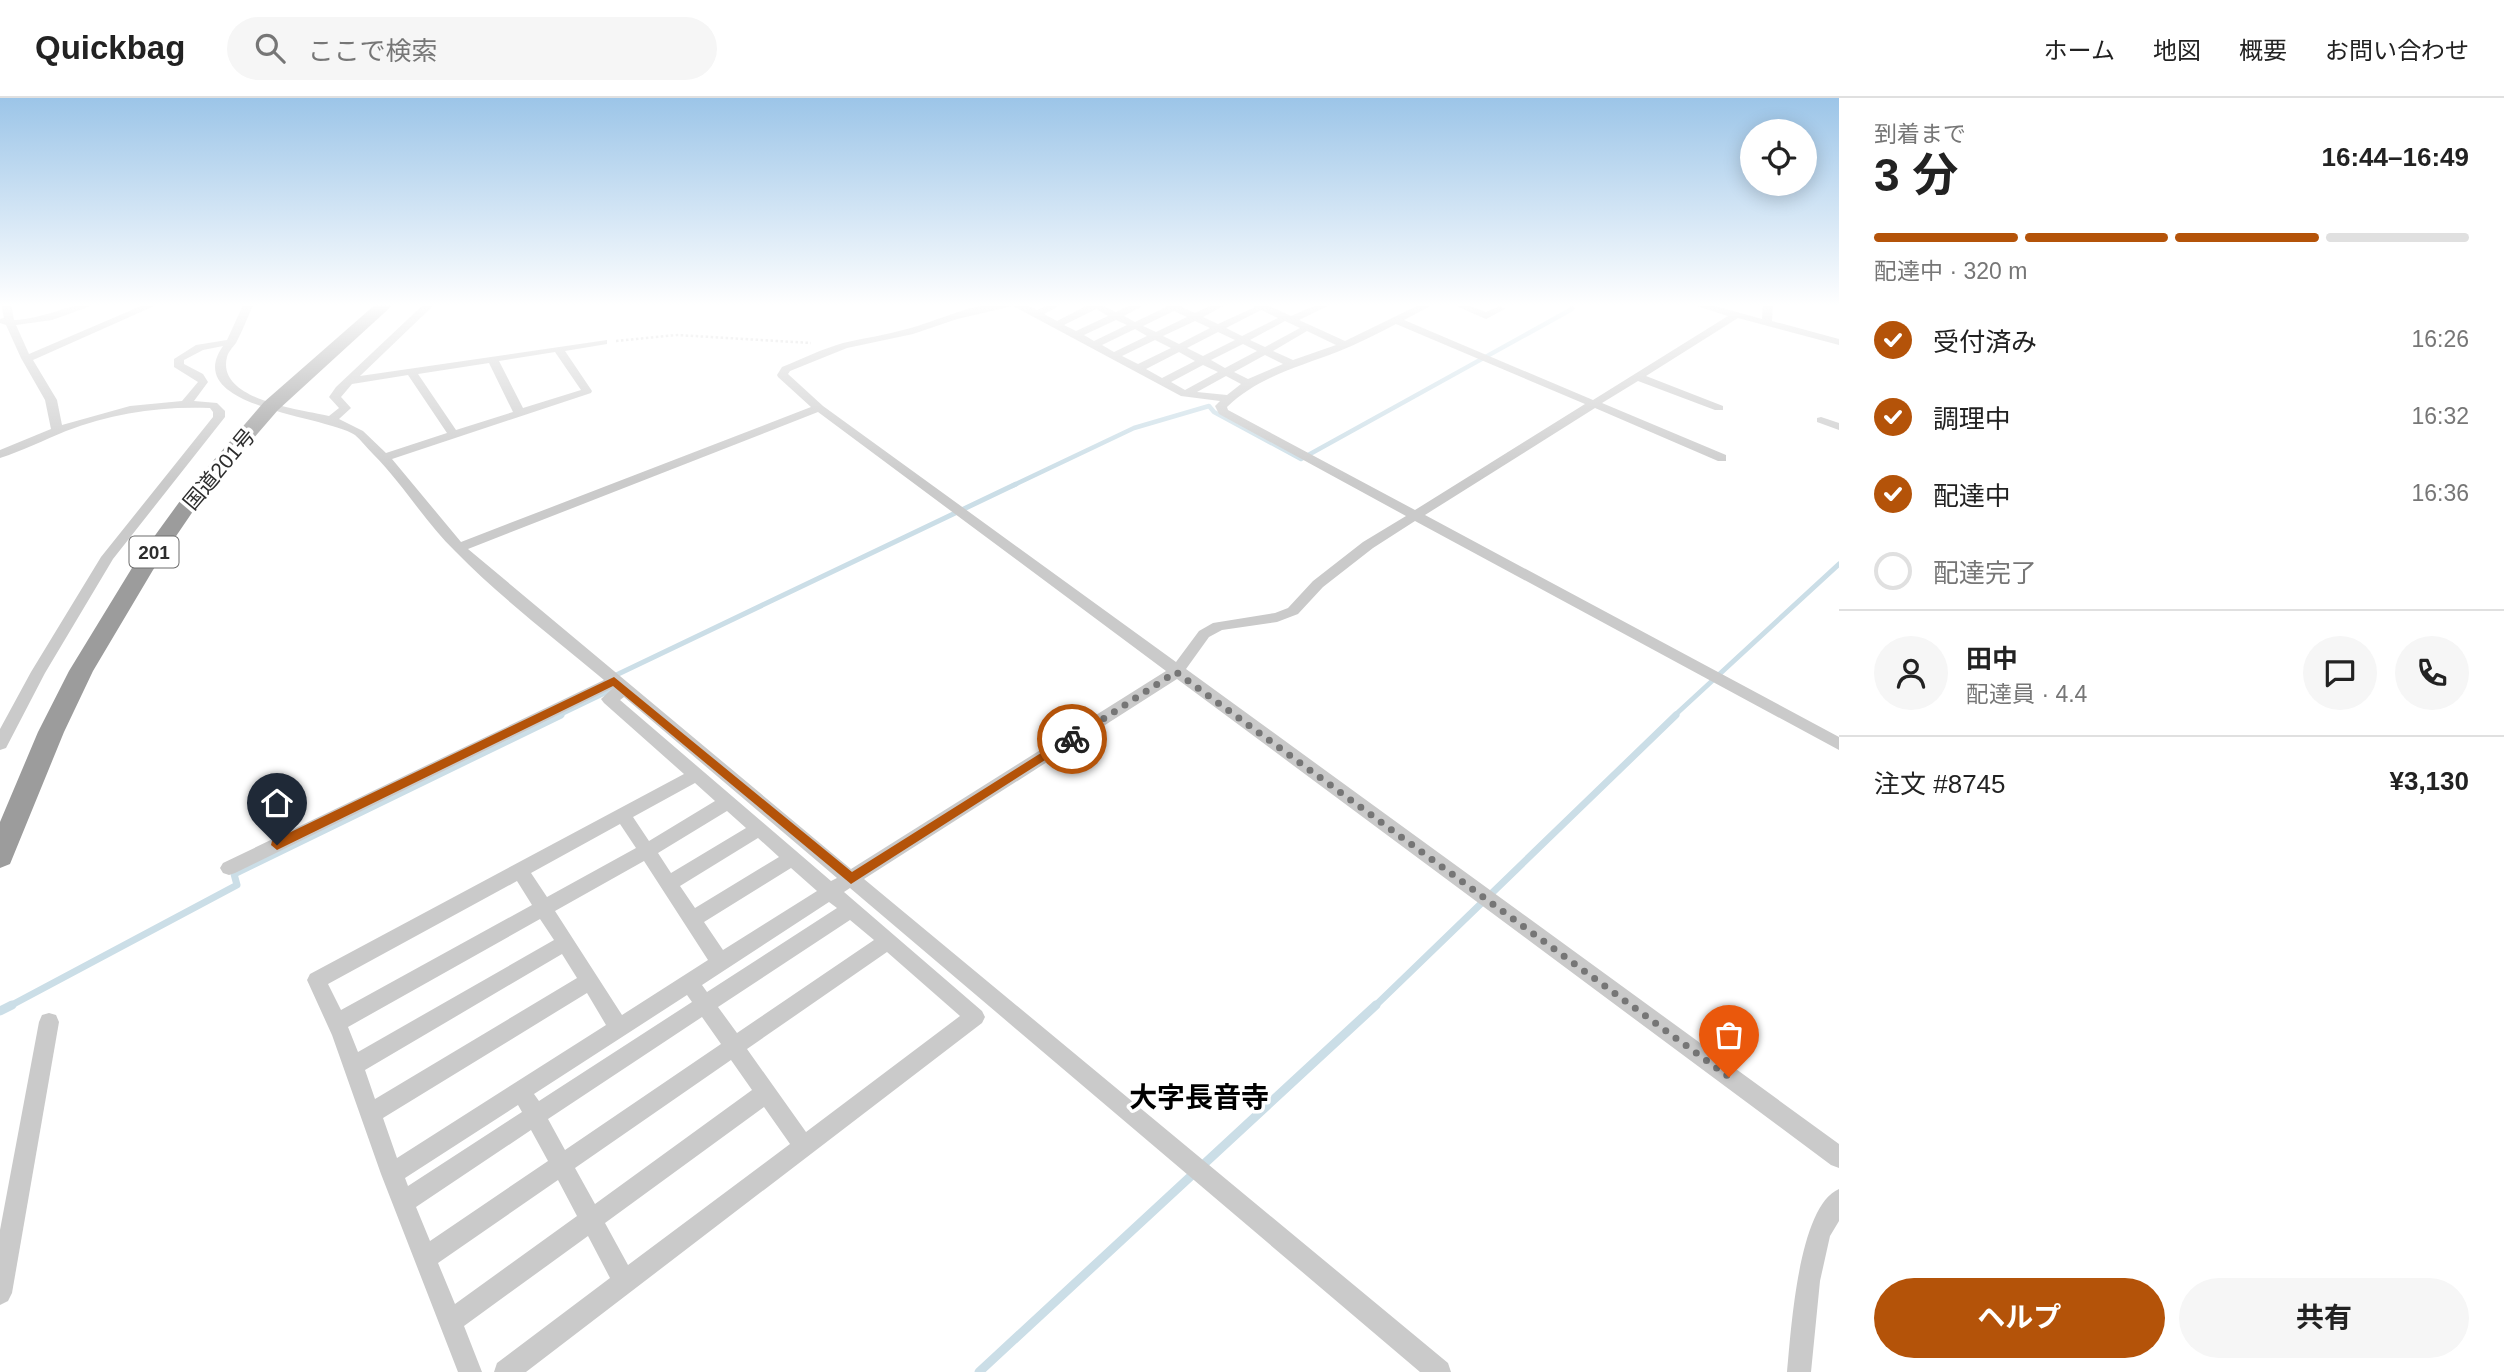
<!DOCTYPE html>
<html lang="ja">
<head>
<meta charset="utf-8">
<style>
  :root { --surface:#fff; --page:#f6f6f6; --text:#222; --muted:#767676; --line:#e0e0e0; --accent:#b45309 }
  body { margin:0; font-family:Arial,"Noto Sans JP",sans-serif; background:var(--page); color:var(--text); height:100vh; display:flex; flex-direction:column; font-size:26px; white-space:nowrap }
  * { box-sizing:border-box; margin:0 }
  p { font-size:23px; color:var(--muted) }
  .icon { flex:none; width:38px; height:38px; fill:none; stroke:currentColor; stroke-width:2; stroke-linecap:round; stroke-linejoin:round }
  .map { position:relative; flex:1; overflow:hidden }
  .panel { display:flex; flex-direction:column; background:var(--surface); width:665px }
  .panel>* { flex:none }
  .buttons { position:absolute; left:1740px; top:21px; display:grid; gap:14px }
  .buttons a { display:grid; place-items:center; width:77px; height:77px; border-radius:50%; background:var(--surface); box-shadow:0 4px 18px #0003; font-size:35px }
  .pin { position:absolute; display:grid; place-items:center; width:60px; height:60px; color:#fff; margin:-72px -30px; border-radius:50% 50% 50% 0; rotate:-45deg; box-shadow:0 0 7px #0007 }
  .pin .icon { rotate:45deg }
  .courier { position:absolute; display:grid; place-items:center; width:70px; height:70px; margin:-35px; border:5px solid #b45309; border-radius:50%; background:#fff; color:#222; box-shadow:0 2px 9px #0007 }
  .summary em { font-style:normal; font-weight:700 }
  .summary div { display:flex; flex-direction:column-reverse }
  .summary { display:flex; align-items:center; justify-content:space-between; height:119px; padding:0 35px }
  h1 { font-size:46px; font-weight:700; line-height:52px }
  .bar { display:grid; grid-template-columns:repeat(4,1fr); gap:10px 7px; align-content:center; height:84px; padding:0 35px }
  .bar i { height:9px; border-radius:5px; background:var(--line) }
  .bar .current { background:var(--accent) }
  .bar p { grid-column:span 4 }
  .line { display:flex; align-items:center; gap:18px; padding:0 35px; border-top:2px solid var(--line) }
  .line div { flex:1 }
  .round { display:grid; place-items:center; flex:none; width:74px; height:74px; border-radius:37px; background:var(--page) }
  ol { padding:0 35px; list-style:none }
  li { display:flex; align-items:center; gap:21px; height:77px }
  li p { margin-inline-start:auto }
  li .icon { padding:7px; border-radius:50%; background:var(--accent); color:#fff; stroke-width:4 }
  li:last-child { color:var(--muted) }
  li i { width:38px; height:38px; border:4px solid var(--line); border-radius:50% }
  .cta { display:flex; gap:14px; margin-top:auto; padding:14px 35px }
  .cta a { flex:1; height:80px; border-radius:42px; background:var(--accent); color:#fff; font-size:28px; font-weight:700; line-height:80px; text-align:center }
  .cta a+a { background:var(--page); color:var(--text) }
  header { display:flex; align-items:center; gap:42px; box-sizing:border-box; height:98px; padding:0 35px; background:var(--surface); border-bottom:2px solid var(--line) }
  header strong { font-size:33px }
  nav { display:flex; gap:38px; margin-inline-start:auto; font-size:24px }
  .search { width:490px; height:63px; background:var(--page); display:flex; align-items:center; gap:18px; box-sizing:border-box; padding:0 24px; border-radius:38px; color:var(--muted); font-size:26px }
  main { display:flex; flex:1; min-height:0 }
  .map>svg:first-child { display:block }
  .lines { fill:none; stroke-linecap:round; stroke-linejoin:round }
  .stream-far3 { stroke:#cbdee7; stroke-width:4.5 }
  .stream-far2 { stroke:#cbdee7; stroke-width:5 }
  .stream-far1 { stroke:#cbdee7; stroke-width:7 }
  .stream { stroke:#cbdee7; stroke-width:9 }
  .path { stroke:#cacaca; stroke-width:2.5; stroke-dasharray:2.5 2.5; stroke-linecap:butt }
  .minor { fill:#cacaca; fill-rule:evenodd }
  .trunk { fill:#9c9c9c; fill-rule:evenodd }
  .route { fill:#b45309 }
  .done { stroke:#767676; stroke-width:7; stroke-dasharray:0 12.6 }
  .labels { text-anchor:middle; dominant-baseline:central; stroke-width:7; stroke-linejoin:round; paint-order:stroke }
  .shield { fill:#fff; stroke:#6c6c6c; stroke-width:2 }
  .shield-label { font-size:19px; font-weight:bold; fill:#2d2d2d }
  .street-label { font-size:21px; fill:#2d2d2d; stroke:#fff }
  .near-quarter-label { font-size:28px; font-weight:bold; fill:#000; stroke:#fff }
</style>
</head>
<body>
<header>
<strong>Quickbag</strong>
<div class="search"><svg class="icon" aria-label="search" viewBox="0 0 24 24"><circle cx="10" cy="10" r="6"/><path d="M15 15l6 6"/></svg>ここで検索</div>
<nav><a>ホーム</a><a>地図</a><a>概要</a><a>お問い合わせ</a></nav>
</header>
<main>
<div class="map">
<svg width="1839" height="1274" viewBox="0 0 1839 1274">
  <rect width="100%" height="100%" fill="#fff"/>
  <g class="lines">
    <polyline class="stream-far3" points="1012,388 1134,330 1209,308 1214,314 1301,361 1572,211 1572,205"/>
    <g class="stream-far2">
      <polyline points="612,579 1016,386"/>
      <polyline points="557,618 611,592 603,587"/>
      <polyline points="1674,618 1839,466"/>
    </g>
    <g class="stream-far1">
      <polyline points="8,909 237,787 234,776 561,617"/>
      <polyline points="1374,909 1676,617"/>
    </g>
    <g class="stream">
      <polyline points="0,913 12,907"/>
      <polyline points="979,1274 1376,907"/>
    </g>
    <polyline class="path" points="616,243 677,237 811,245"/>
    <g class="minor">
      <path d="M 1,205 L 11,205 L 14,222 C 44,221 70,205 99,205 L 52,222 L 16,227 L 29,256 L 148,205 L 161,205 L 33,262 L 57,302 L 62,327 L 130,308 L 182,303 L 198,284 L 174,269 L 174,261 L 196,247 L 227,242 L 244,205 L 254,205 C 248,218 243,232 236,245 C 233,249 228,254 227,259 C 216,302 299,311 329,318 L 339,310 L 329,299 L 336,289 L 425,205 L 436,205 L 360,278 L 607,242 L 607,246 L 565,253 L 592,293 L 591,295 L 392,361 L 461,444 L 811,309 L 778,279 L 777,277 L 782,269 C 802,261 822,251 843,245 C 864,240 886,237 907,231 C 946,221 998,191 1037,212 L 1052,205 L 1065,205 L 1044,216 L 1057,223 L 1088,207 L 1086,205 L 1106,205 L 1103,208 L 1116,214 L 1135,205 L 1148,205 L 1124,218 L 1135,224 L 1166,209 L 1161,205 L 1184,205 L 1182,209 L 1195,215 L 1216,205 L 1229,205 L 1203,219 L 1218,226 L 1255,209 L 1250,205 L 1263,205 L 1291,218 L 1321,205 L 1334,205 L 1299,222 L 1345,243 L 1423,205 L 1436,205 L 1404,222 L 1593,302 L 1728,218 L 1687,205 L 1704,205 L 1762,221 L 1763,205 L 1773,205 L 1772,223 L 1839,241 L 1839,247 L 1738,220 L 1646,278 L 1723,308 L 1723,312 L 1715,312 L 1638,283 L 1602,305 L 1726,357 L 1726,363 L 1718,363 L 1595,310 L 1425,417 L 1839,639 L 1839,652 L 1415,423 L 1373,450 L 1323,489 L 1298,516 L 1277,524 L 1222,532 L 1209,539 L 1186,571 L 1839,1046 L 1839,1070 L 1831,1067 L 1177,581 L 864,781 L 1448,1265 L 1451,1274 L 1420,1274 L 850,790 L 844,794 L 982,913 L 985,919 L 982,925 L 526,1274 L 494,1274 L 497,1265 L 610,1180 L 588,1138 L 464,1228 L 482,1274 L 458,1274 L 381,1076 L 332,937 L 307,882 L 310,876 L 684,676 L 604,605 L 601,601 L 613,590 L 235,775 L 229,777 L 223,775 L 220,770 L 223,765 L 604,582 C 554,540 501,500 455,453 C 425,424 403,386 373,356 C 367,350 361,342 355,337 C 324,317 180,310 223,248 L 203,252 L 184,262 L 184,266 L 203,276 L 208,284 L 194,303 L 217,305 L 225,313 L 225,319 L 113,461 L 45,575 L 6,650 L 0,652 L 0,631 L 31,574 L 101,459 L 213,319 L 213,314 L 210,310 C 160,308 112,315 66,333 C 44,342 22,353 0,360 L 0,352 L 51,331 L 45,302 L 21,260 L 6,227 L 0,225 L 0,221 L 4,220 ZM 1013,208 L 1181,298 L 1220,303 L 1215,308 L 1219,316 L 1406,418 L 1363,444 L 1313,483 L 1288,510 L 1275,515 L 1213,525 L 1199,533 L 1176,564 L 823,308 L 788,276 L 790,273 L 847,250 L 913,236 L 957,221 ZM 1096,211 L 1108,218 L 1076,233 L 1064,227 ZM 1261,212 L 1278,220 L 1242,238 L 1226,230 ZM 1174,213 L 1187,219 L 1156,234 L 1143,228 ZM 1116,222 L 1127,227 L 1094,243 L 1084,237 ZM 1195,223 L 1210,230 L 1179,246 L 1163,238 ZM 1285,223 L 1300,230 L 1265,249 L 1250,242 ZM 1396,226 L 1585,306 L 1415,412 L 1228,312 L 1227,309 C 1258,279 1298,269 1337,254 C 1357,246 1377,236 1396,226 ZM 1135,231 L 1147,238 L 1114,254 L 1102,247 ZM 1307,233 L 1336,247 L 1293,262 L 1273,253 ZM 1218,234 L 1235,242 L 1203,258 L 1187,250 ZM 1155,242 L 1171,250 L 1138,266 L 1122,258 ZM 1243,246 L 1257,253 L 1225,270 L 1211,262 ZM 555,254 L 581,292 L 523,310 L 499,263 ZM 1179,254 L 1195,263 L 1162,280 L 1146,271 ZM 1265,257 L 1283,266 L 1248,281 L 1234,274 ZM 489,265 L 513,314 L 456,332 L 418,276 ZM 1203,267 L 1218,274 L 1185,292 L 1171,284 ZM 408,277 L 447,335 L 386,355 L 363,333 L 339,321 L 351,310 L 341,299 L 352,286 ZM 1226,278 L 1241,286 L 1227,297 L 1197,294 ZM 818,314 L 1166,573 L 851,771 L 468,451 ZM 624,599 L 837,780 L 831,783 L 620,602 ZM 695,685 L 715,703 L 649,743 L 633,719 ZM 727,713 L 746,730 L 671,775 L 658,755 ZM 620,726 L 636,750 L 547,799 L 531,775 ZM 758,740 L 779,759 L 695,810 L 680,788 ZM 644,763 L 708,862 L 622,917 L 555,813 ZM 791,770 L 817,793 L 723,852 L 704,824 ZM 517,783 L 532,807 L 341,912 L 328,886 ZM 829,804 L 837,810 L 707,894 L 702,887 ZM 540,821 L 554,842 L 358,954 L 348,929 ZM 850,822 L 874,842 L 737,935 L 718,909 ZM 887,854 L 960,918 L 806,1034 L 747,951 ZM 562,856 L 577,880 L 375,1001 L 365,972 ZM 587,895 L 606,927 L 397,1060 L 383,1020 ZM 687,897 L 692,904 L 539,1003 L 534,996 ZM 702,919 L 721,946 L 565,1052 L 548,1021 ZM 731,962 L 752,992 L 595,1106 L 575,1070 ZM 518,1007 L 522,1014 L 408,1088 L 405,1080 ZM 764,1009 L 790,1046 L 628,1167 L 605,1125 ZM 531,1032 L 548,1063 L 430,1143 L 416,1109 ZM 558,1082 L 577,1118 L 455,1206 L 438,1165 Z"/>
      <polygon points="1449,205 1463,205 1486,214 1500,208 1505,211 1486,221"/>
      <polygon points="1821,319 1839,325 1839,332 1817,324 1817,320"/>
      <polygon points="49,915 56,917 59,924 12,1195 8,1203 0,1207 0,1132 39,924 42,917"/>
      <path d="M 1839,1091 L 1839,1123 L 1830,1138 L 1820,1183 L 1811,1274 L 1787,1274 C 1791,1234 1798,1108 1839,1091 Z"/>
    </g>
    <polygon class="trunk" points="377,205 395,205 278,312 202,400 153,472 93,573 64,634 10,766 0,770 0,724 38,634 69,573 135,465 188,392 264,304"/>
  </g>
  <linearGradient id="sky" x2="0" y2="1"><stop stop-color="#9cc5e8"/><stop offset="0.54" stop-color="#fff"/><stop offset="1" stop-color="#fff" stop-opacity="0"/></linearGradient>
  <rect width="1839" height="383" fill="url(#sky)"/>
  <polygon class="route" points="614,579 852,774 1068,638 1072,636 1078,641 851,786 613,588 281,750 277,752 271,747 272,743"/>
  <g class="lines">
    <polyline class="done" points="1072,641 1176,574 1729,979"/>
  </g>
  <g class="labels">
    <rect class="shield" x="129.5" y="438.5" width="49" height="31" rx="5"/>
    <g class="shield-label">
      <text x="154" y="454">201</text>
    </g>
    <g class="street-label">
      <text transform="translate(219 371) rotate(-50)">国道201号</text>
    </g>
    <g class="near-quarter-label">
      <text x="1199" y="999">大字長音寺</text>
    </g>
  </g>
</svg>
<div class="buttons">
<a><svg class="icon" aria-label="locate" viewBox="0 0 24 24"><circle cx="12" cy="12" r="6"/><path d="M12 2v4M12 18v4M2 12h4M18 12h4"/></svg></a>
</div>
<div class="pin" style="left:1729px;top:979px;background:#ea580c"><svg class="icon" aria-label="bag" viewBox="0 0 24 24"><path d="M5 8h14l-1 12H6zM9 8a3 3 0 0 1 6 0"/></svg></div>
<div class="pin" style="left:277px;top:747px;background:#1f2937"><svg class="icon" aria-label="home" viewBox="0 0 24 24"><path d="M3 11l9-7 9 7M6 9v11h12V9"/></svg></div>
<div class="courier" style="left:1072px;top:641px"><svg class="icon" aria-label="bike" viewBox="0 0 24 24"><circle cx="6" cy="16" r="4"/><circle cx="18" cy="16" r="4"/><path d="M6 16l4-8h5l3 8M10 8l3 8H6M13 5h3"/></svg></div>
</div>
<section class="panel">
<div class="summary"><div><h1>3 分</h1><p>到着まで</p></div><em>16:44–16:49</em></div>
<div class="bar"><i class="current"></i><i class="current"></i><i class="current"></i><i></i><p>配達中 · 320 m</p></div>
<ol>
<li><svg class="icon" aria-label="check" viewBox="0 0 24 24"><path d="M5 12l5 5 9-10"/></svg>受付済み<p>16:26</p></li>
<li><svg class="icon" aria-label="check" viewBox="0 0 24 24"><path d="M5 12l5 5 9-10"/></svg>調理中<p>16:32</p></li>
<li><svg class="icon" aria-label="check" viewBox="0 0 24 24"><path d="M5 12l5 5 9-10"/></svg>配達中<p>16:36</p></li>
<li><i></i>配達完了</li>
</ol>
<div class="line" style="height:126px"><a class="round"><svg class="icon" aria-label="person" viewBox="0 0 24 24"><circle cx="12" cy="8" r="4"/><path d="M4 21q1-7 8-7t8 7"/></svg></a><div><b>田中</b><p>配達員 · 4.4</p></div><a class="round"><svg class="icon" aria-label="chat" viewBox="0 0 24 24"><path d="M4 5h16v11H9l-5 4z"/></svg></a><a class="round"><svg class="icon" aria-label="phone" viewBox="0 0 24 24"><path d="M5 4h4l2 5-3 2q2 4 5 5l2-3 5 2v4C11 20 4 13 5 4z"/></svg></a></div>
<div class="line" style="height:91px"><div>注文 #8745</div><b>¥3,130</b></div>
<div class="cta"><a>ヘルプ</a><a>共有</a></div>
</section>
</main>
</body>
</html>
